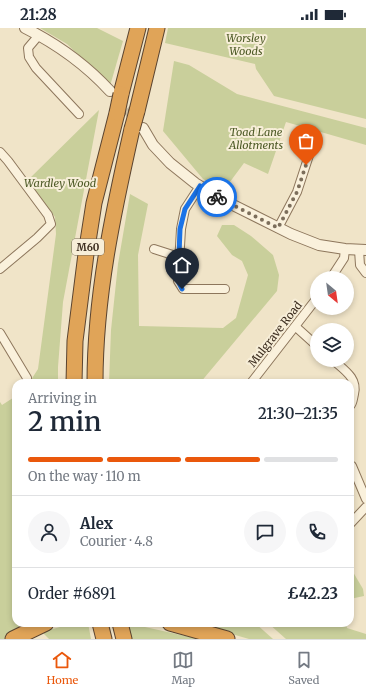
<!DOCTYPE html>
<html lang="en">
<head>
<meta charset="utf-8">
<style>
  :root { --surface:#fff; --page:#f6f6f7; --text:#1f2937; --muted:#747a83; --line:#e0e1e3; --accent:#ea580c }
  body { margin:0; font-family:Merriweather,serif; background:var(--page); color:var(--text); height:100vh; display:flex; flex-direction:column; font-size:15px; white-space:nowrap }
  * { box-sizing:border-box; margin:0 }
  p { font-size:13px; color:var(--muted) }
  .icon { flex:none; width:22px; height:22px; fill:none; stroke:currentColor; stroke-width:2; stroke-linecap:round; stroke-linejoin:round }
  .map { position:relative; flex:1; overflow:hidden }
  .panel { position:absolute; left:12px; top:351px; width:342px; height:248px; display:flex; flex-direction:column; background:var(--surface); border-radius:12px; box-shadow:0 2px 6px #0003 }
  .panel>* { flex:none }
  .needle { width:26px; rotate:151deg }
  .fabs { position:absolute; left:310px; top:243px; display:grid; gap:8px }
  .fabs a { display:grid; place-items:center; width:44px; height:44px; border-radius:50%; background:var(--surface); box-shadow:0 2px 6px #0003; font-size:20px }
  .pin { position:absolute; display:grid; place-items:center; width:34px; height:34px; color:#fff; margin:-41px -17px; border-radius:50% 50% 50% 0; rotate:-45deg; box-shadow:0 0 4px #0007 }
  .pin .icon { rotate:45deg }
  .courier { position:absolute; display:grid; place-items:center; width:40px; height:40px; margin:-20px; border:3px solid #1a73e8; border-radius:50%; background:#fff; color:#222; box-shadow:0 1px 5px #0007 }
  .head em { font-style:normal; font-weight:600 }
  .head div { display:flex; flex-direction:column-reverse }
  .head { display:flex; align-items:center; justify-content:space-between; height:68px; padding:0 16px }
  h1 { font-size:26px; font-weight:600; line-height:30px }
  .bar { display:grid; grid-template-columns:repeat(4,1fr); gap:6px 4px; align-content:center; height:48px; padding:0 16px }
  .bar i { height:5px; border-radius:3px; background:var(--line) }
  .bar .selected { background:var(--accent) }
  .bar p { grid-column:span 4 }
  .line { display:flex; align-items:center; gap:10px; padding:0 16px; border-top:1px solid var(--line) }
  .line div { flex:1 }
  .round { display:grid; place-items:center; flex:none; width:42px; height:42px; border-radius:21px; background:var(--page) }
  .status { display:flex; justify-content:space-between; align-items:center; height:28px; padding:0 20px; background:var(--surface); direction:ltr }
  .status svg { height:11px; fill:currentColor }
  .menu { display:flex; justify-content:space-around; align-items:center; height:56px; border-top:1px solid var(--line); background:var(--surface); font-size:11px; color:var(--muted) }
  .menu a { display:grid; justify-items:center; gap:2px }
  .menu .selected { color:var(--accent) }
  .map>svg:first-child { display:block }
  .green { fill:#c9cf9b }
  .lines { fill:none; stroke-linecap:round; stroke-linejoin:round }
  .tertiary-tunnel { stroke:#ccc0a6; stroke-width:10; stroke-dasharray:10 5; stroke-linecap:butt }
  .minor-casing { stroke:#8d765c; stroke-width:10 }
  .tertiary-casing { stroke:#8d765c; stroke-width:12 }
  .motorway-casing { stroke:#5b4430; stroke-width:17 }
  .minor { stroke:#faf1dc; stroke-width:8 }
  .tertiary { stroke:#faf1dc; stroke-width:10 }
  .motorway { stroke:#e0a458; stroke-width:15 }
  .motorway-bridge-casing { stroke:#5b4430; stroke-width:17; stroke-linecap:butt }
  .motorway-bridge { stroke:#e0a458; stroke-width:15 }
  .done { stroke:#7c6e5b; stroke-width:4; stroke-dasharray:0 7.2 }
  .route { stroke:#1a73e8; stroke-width:5 }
  .labels { text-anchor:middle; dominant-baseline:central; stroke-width:4; stroke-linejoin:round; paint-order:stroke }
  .shield { fill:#f7eed8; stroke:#756857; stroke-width:1 }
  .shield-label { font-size:10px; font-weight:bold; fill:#3d2e20 }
  .park-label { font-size:11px; font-style:italic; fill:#4d5a26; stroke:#f7eed8 }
  .street-label { font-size:11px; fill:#3d2e20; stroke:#f7eed8 }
</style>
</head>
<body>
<div class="status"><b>21:28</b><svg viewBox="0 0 49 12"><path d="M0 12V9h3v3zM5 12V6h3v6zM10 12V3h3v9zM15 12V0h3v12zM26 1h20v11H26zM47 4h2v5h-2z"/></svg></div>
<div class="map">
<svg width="366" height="611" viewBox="0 0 366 611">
  <rect width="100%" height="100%" fill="#f0e4c8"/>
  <g class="green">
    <polygon points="40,0 97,0 123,13 110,58 67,16"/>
    <polygon points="168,0 366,0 366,91 274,68 256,41 255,36 165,15"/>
    <polygon points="174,33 189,37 237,66 366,100 366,117 286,94 268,146 244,135 224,162 203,151 163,103"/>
    <polygon points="99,82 63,274 58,339 58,355 29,355 38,341 56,206 55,189 27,153"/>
    <polygon points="130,166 148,176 138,227 139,298 223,300 236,290 248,247 242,233 232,227 217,208 222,197 234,197 251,208 273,227 279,247 277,263 200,355 109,355 111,302 118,236"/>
    <polygon points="16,368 16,595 31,595 4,611 0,611 0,374 2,377"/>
    <polygon points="353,544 363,561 364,568 350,571 350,546"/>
    <polygon points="88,595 91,611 49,611 42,604 60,599"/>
    <polygon points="127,595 199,611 130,611"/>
    <polygon points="194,595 255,595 273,611 249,611"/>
    <polygon points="268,595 346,595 347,600 366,606 366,611 286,611"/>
  </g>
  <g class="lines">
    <polyline class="tertiary-tunnel" points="116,70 138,94"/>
    <defs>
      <g id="minor">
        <polyline points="39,7 28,20 29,29 36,40 79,86"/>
        <polyline points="0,124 8,133 48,187 51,196 37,210 0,241"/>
        <polyline points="200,158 185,181 181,201 178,253 183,261 225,261"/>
        <polyline points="278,200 297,164 315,109"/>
        <polyline points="154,221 179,229"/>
        <polyline points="359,222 360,237 366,245"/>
        <polyline points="331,250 344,230 345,221"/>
        <polyline points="296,299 317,318"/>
        <polyline points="0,305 27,350"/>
        <path d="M 333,332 C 344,342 358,350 354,366 C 353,370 353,375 350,378"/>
        <polyline points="251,355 317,270"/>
        <polyline points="352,438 366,471"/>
        <polyline points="350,496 366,479"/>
      </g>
      <g id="tertiary">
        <path d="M 25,0 C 57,16 86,37 110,63"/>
        <polyline points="143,100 153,117 170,135 195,155 221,171 291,206 319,217 345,221 366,222"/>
      </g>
      <g id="motorway">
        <polyline points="121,66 138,0"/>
        <polyline points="137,83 157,0"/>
        <polyline points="74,355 75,313 86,226 94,175 117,85"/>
        <path d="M 95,355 C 95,268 113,185 132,101"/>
        <polyline points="100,595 104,611"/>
        <polyline points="120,595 124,611"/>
        <polyline points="170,595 227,611"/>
        <polyline points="13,611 46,595"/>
      </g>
    </defs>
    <use href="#minor" class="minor-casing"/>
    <use href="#tertiary" class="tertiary-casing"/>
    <use href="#motorway" class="motorway-casing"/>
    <use href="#minor" class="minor"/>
    <use href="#tertiary" class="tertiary"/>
    <use href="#motorway" class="motorway"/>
    <defs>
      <g id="motorway-bridge">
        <polyline points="117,85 121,66"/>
        <polyline points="132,101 137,83"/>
      </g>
    </defs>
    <use href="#motorway-bridge" class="motorway-bridge-casing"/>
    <use href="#motorway-bridge" class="motorway-bridge"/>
  </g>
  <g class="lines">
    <polyline class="done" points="217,169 278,200 297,164 306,137"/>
    <polyline class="route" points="182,261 178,253 180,201 185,181 200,158 217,169"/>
  </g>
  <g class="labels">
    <rect class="shield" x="72" y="211" width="32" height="16" rx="3"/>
    <g class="shield-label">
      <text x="88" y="219">M60</text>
    </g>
    <g class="park-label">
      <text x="246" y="10">Worsley<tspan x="246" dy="13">Woods</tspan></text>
      <text x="256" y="104">Toad Lane<tspan x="256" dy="13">Allotments</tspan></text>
      <text x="60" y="155">Wardley Wood</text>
    </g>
    <g class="street-label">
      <text transform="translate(275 306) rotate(-52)">Mulgrave Road</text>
    </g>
  </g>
</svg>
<div class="fabs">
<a><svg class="needle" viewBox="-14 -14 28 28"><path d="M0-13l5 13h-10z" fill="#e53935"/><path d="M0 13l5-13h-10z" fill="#747a83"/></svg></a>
<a><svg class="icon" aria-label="layers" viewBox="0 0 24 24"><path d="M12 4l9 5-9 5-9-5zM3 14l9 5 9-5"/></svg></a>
</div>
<div class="pin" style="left:306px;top:137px;background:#ea580c"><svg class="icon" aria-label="bag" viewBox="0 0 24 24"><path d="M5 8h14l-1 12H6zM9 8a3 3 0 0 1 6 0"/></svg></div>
<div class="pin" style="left:182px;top:261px;background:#1f2937"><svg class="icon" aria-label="home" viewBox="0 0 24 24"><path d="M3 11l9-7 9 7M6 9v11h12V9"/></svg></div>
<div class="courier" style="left:217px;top:169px"><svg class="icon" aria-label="bike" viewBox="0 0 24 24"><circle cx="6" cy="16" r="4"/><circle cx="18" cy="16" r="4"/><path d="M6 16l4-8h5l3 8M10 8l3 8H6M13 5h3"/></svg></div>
<section class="panel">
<div class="head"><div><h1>2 min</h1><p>Arriving in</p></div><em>21:30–21:35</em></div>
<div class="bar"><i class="selected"></i><i class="selected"></i><i class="selected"></i><i></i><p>On the way · 110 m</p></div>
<div class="line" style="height:72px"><a class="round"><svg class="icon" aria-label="person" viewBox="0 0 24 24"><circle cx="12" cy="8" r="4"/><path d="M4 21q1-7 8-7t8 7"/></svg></a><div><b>Alex</b><p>Courier · 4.8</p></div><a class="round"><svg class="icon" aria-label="chat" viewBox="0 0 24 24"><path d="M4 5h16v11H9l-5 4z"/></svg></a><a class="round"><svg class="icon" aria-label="phone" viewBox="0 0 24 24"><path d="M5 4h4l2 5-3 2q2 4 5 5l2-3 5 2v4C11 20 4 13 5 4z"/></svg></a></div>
<div class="line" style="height:52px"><div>Order #6891</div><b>£42.23</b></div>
</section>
</div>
<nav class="menu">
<a class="selected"><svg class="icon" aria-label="home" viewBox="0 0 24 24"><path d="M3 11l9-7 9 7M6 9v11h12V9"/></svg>Home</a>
<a><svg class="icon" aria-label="map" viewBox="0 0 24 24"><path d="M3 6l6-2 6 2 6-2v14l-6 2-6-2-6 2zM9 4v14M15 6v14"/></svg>Map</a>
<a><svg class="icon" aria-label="saved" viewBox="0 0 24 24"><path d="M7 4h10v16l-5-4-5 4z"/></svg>Saved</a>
</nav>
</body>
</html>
